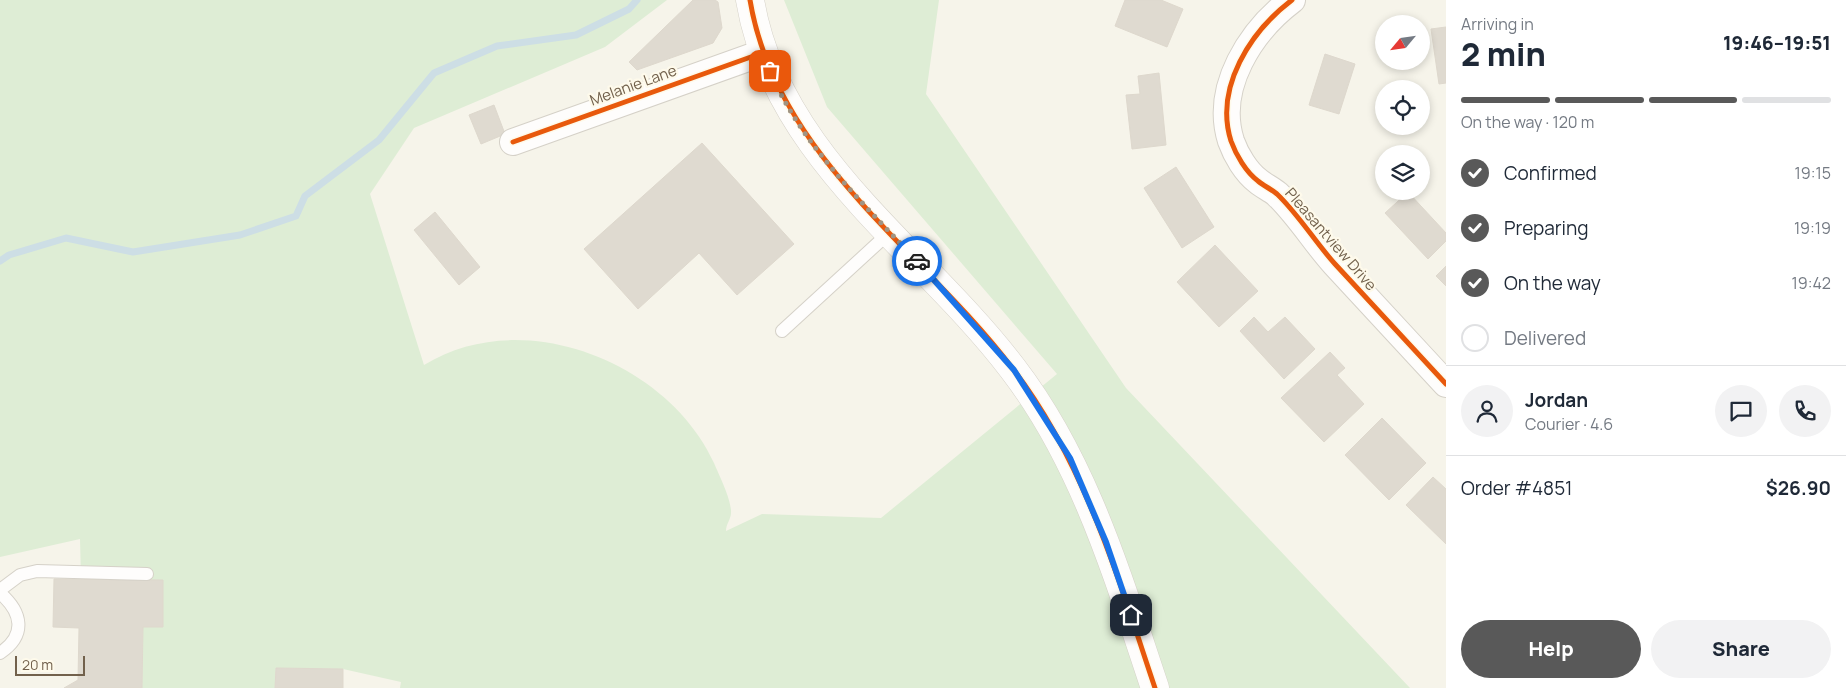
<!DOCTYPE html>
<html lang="en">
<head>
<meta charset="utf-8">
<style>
  :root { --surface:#fff; --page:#f2f2f3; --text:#1f2937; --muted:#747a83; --line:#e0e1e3; --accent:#595959 }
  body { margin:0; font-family:Manrope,sans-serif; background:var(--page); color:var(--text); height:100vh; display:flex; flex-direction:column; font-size:19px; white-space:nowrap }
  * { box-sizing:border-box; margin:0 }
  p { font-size:16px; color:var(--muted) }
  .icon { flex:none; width:28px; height:28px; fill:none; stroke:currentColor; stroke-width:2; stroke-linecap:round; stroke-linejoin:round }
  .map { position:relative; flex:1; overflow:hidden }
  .details { display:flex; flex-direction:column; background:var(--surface); width:400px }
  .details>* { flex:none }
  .needle { width:32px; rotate:241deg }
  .tools { position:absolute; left:1375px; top:15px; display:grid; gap:10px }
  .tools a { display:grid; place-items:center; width:55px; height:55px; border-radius:50%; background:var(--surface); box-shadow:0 2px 8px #0003; font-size:25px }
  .scale { position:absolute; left:15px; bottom:12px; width:70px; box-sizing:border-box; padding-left:5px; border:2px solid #72614c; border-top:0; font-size:14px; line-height:18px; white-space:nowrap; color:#72614c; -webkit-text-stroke:4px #fefaeb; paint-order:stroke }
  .pin { position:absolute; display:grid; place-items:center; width:42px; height:42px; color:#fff; margin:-21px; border-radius:10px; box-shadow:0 2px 8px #0006 }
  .courier { position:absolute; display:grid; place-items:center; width:50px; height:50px; margin:-25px; border:4px solid #1a73e8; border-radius:50%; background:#fff; color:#222; box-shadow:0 1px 6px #0007 }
  .headline em { font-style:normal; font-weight:800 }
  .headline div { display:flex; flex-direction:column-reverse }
  .headline { display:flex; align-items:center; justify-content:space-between; height:85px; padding:0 15px }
  h1 { font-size:32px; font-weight:800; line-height:38px }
  .bar { display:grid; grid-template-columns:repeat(4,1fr); gap:8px 5px; align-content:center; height:60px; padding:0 15px }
  .bar i { height:6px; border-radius:4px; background:var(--line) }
  .bar .selected { background:var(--accent) }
  .bar p { grid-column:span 4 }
  .line { display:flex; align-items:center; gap:12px; padding:0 15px; border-top:1px solid var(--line) }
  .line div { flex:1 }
  .round { display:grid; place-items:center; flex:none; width:52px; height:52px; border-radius:26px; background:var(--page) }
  ol { padding:0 15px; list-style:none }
  li { display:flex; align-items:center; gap:15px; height:55px }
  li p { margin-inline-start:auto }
  li .icon { padding:5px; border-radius:50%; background:var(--accent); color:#fff; stroke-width:4 }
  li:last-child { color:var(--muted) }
  li i { width:28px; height:28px; border:2px solid var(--line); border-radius:50% }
  .cta { display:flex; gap:10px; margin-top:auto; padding:10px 15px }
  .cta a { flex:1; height:58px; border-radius:30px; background:var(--accent); color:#fff; font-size:20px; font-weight:800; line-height:58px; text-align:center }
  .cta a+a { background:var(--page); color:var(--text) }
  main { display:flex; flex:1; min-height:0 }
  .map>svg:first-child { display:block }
  .green { fill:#deedd5 }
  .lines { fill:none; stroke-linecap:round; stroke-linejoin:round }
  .stream { stroke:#cddee5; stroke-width:7 }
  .building { fill:#dfdad0; stroke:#ded8cd }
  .service-casing { stroke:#d5d1c8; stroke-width:14 }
  .minor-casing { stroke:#d5d1c8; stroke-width:28 }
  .tertiary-casing { stroke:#d5d1c8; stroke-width:29 }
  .service { stroke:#fefdfc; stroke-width:12 }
  .minor { stroke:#fefdfc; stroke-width:26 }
  .tertiary { stroke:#fefdfc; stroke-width:28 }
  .cycleway-casing { stroke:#fefaeb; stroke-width:8 }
  .cycleway { stroke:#e8590c; stroke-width:5 }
  .done { stroke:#a09483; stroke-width:5; stroke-dasharray:0 9 }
  .route { stroke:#1a73e8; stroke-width:6 }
  .labels { text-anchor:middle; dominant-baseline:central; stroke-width:4.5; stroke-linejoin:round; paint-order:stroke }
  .street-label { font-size:15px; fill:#72614c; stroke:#fefaeb }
</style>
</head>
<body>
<main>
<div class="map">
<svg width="1446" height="688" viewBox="0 0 1446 688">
  <rect width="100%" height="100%" fill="#f6f4ea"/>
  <path class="green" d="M 0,0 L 667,0 L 605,47 L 414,128 L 370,194 L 424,365 C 522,304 668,362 714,463 C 719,475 732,501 731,513 C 731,519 726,524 726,531 L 762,514 L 881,518 L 1057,374 L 827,107 L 784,0 L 939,0 L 926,94 L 1126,388 L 1410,688 L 400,688 L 401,682 L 343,669 L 276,668 L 275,688 L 142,688 L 143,627 L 163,627 L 163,580 L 81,579 L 80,539 L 0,557 Z"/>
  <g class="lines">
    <polyline class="stream" points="0,261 9,255 66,238 133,252 240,235 296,216 305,196 379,140 434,73 497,46 576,35 629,9 637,0"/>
  </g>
  <g class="building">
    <polygon points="693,0 715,0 718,2 722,28 713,43 637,70 629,62"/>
    <polygon points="1125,0 1161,0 1183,9 1167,47 1115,26"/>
    <polygon points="1446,27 1446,83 1439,84 1431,29"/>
    <polygon points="1325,54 1355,64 1339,114 1309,105"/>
    <polygon points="1159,73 1166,145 1132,149 1126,95 1140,94 1138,76"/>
    <polygon points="494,105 505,134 481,144 469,115"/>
    <polygon points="702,143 794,244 737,295 699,253 638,309 584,249"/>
    <polygon points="1176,167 1214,227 1182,248 1144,188"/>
    <polygon points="1408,192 1446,233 1446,241 1428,259 1385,213"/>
    <polygon points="435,212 480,267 459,285 414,230"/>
    <polygon points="1215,245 1258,291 1219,327 1177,282"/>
    <polygon points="1446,266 1446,286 1436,276"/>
    <polygon points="1254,317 1268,332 1285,317 1315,349 1284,379 1240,331"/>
    <polygon points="1330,352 1345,368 1337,375 1364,404 1324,442 1281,398"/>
    <polygon points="1382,418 1426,463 1389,500 1345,455"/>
    <polygon points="1433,477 1446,489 1446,544 1406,505"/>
    <polygon points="54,579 163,580 163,627 143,627 142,688 64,688 78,680 79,628 53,627"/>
    <polygon points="276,668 343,669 343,688 275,688"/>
  </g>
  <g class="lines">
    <defs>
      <g id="service">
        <polyline points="782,331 890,232"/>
        <polyline points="0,590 20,575 37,571 147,574"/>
        <path d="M 0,593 C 22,612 27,635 0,653"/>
      </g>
      <g id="minor">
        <path d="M 1292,0 C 1251,31 1214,87 1231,141 C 1236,155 1246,172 1258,181 C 1264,186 1271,189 1277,194 C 1299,215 1315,242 1335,264 C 1372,304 1409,344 1446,384"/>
        <polyline points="513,142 762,53"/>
      </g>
      <path id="tertiary" d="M 750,0 C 776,157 923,250 1013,369 C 1085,463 1118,578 1155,688"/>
    </defs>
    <use href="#service" class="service-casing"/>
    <use href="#minor" class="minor-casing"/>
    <use href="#tertiary" class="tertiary-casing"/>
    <use href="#service" class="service"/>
    <use href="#minor" class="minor"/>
    <use href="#tertiary" class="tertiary"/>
    <defs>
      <g id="cycleway">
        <path d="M 750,0 C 776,157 923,250 1013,369 C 1085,463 1118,578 1155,688"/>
        <path d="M 1292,0 C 1251,31 1214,87 1231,141 C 1236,155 1246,172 1258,181 C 1264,186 1271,189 1277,194 C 1299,215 1315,242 1335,264 C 1372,304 1409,344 1446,384"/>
        <polyline points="513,142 762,53"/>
      </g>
    </defs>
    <use href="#cycleway" class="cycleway-casing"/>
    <use href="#cycleway" class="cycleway"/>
  </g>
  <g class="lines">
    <path class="done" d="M 770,71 C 801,145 863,203 917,261"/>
    <polyline class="route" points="917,261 1014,370 1070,458 1106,542 1131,615"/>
  </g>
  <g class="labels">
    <g class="street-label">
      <text transform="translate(633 85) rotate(-20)">Melanie Lane</text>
      <text transform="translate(1331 239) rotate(49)">Pleasantview Drive</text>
    </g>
  </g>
</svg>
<div class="tools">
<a><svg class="needle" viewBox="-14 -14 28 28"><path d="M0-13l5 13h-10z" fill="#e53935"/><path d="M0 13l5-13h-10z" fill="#747a83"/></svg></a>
<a><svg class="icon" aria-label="locate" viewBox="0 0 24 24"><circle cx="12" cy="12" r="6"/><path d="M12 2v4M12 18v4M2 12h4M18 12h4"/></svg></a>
<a><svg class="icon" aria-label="layers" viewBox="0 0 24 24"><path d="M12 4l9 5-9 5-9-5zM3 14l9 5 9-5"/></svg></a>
</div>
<div class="scale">20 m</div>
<div class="pin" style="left:770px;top:71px;background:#ea580c"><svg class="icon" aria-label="bag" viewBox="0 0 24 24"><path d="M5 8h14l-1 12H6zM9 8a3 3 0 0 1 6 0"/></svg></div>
<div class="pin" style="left:1131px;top:615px;background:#1f2937"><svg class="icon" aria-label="home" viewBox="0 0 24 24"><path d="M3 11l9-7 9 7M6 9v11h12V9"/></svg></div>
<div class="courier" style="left:917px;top:261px"><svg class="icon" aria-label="car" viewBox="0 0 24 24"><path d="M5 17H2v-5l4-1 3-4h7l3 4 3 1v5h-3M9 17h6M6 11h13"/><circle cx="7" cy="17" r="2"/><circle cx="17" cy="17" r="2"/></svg></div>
</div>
<section class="details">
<div class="headline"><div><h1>2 min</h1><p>Arriving in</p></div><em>19:46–19:51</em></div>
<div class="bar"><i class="selected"></i><i class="selected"></i><i class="selected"></i><i></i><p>On the way · 120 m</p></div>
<ol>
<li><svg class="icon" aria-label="check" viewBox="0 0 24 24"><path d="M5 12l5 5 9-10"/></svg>Confirmed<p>19:15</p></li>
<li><svg class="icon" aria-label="check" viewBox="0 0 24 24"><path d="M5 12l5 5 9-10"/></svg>Preparing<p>19:19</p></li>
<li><svg class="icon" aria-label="check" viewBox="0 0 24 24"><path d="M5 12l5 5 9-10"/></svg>On the way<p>19:42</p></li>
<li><i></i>Delivered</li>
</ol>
<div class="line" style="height:90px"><a class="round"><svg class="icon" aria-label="person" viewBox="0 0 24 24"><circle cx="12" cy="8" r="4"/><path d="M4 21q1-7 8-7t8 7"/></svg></a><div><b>Jordan</b><p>Courier · 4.6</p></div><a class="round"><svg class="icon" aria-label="chat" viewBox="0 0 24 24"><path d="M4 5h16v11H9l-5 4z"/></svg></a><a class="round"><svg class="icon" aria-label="phone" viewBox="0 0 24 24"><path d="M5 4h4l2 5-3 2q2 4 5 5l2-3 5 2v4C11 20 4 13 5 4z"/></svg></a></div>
<div class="line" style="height:65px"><div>Order #4851</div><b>$26.90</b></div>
<div class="cta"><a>Help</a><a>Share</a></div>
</section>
</main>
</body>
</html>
